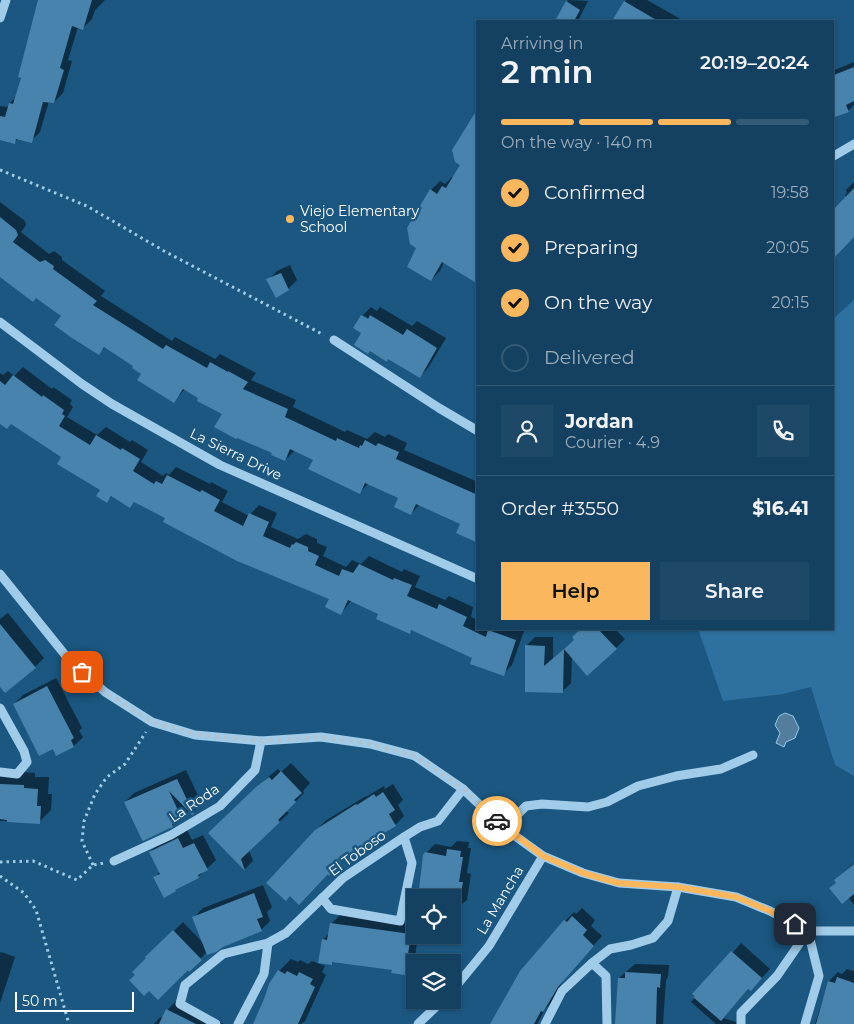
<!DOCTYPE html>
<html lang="en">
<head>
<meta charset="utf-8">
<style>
  :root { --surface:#144161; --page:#1d4867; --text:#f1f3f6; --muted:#9dafbd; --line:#335a76; --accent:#fbb75d }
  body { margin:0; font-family:Montserrat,sans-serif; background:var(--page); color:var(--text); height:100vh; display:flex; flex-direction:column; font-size:19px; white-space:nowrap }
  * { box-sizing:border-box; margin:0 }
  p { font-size:16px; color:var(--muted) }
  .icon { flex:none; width:28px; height:28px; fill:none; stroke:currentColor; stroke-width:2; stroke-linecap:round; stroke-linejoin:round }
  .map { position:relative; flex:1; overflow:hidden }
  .panel { position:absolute; left:476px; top:20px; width:358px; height:610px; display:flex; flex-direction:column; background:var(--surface); border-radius:0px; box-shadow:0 1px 4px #0004,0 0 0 1px var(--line) }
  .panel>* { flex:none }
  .buttons { position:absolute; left:406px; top:889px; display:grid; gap:10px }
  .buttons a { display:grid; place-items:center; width:55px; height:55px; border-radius:0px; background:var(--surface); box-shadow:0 1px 4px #0004,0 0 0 1px var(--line); font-size:25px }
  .scale { position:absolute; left:15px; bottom:12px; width:119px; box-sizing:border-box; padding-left:5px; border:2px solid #fff; border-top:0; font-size:14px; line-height:18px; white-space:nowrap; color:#fff; -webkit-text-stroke:4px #1b5781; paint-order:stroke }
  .pin { position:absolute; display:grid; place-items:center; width:42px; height:42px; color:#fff; margin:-21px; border-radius:10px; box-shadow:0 2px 8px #0006 }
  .courier { position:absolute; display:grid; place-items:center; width:50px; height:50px; margin:-25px; border:4px solid #fbb75d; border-radius:50%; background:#fff; color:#222; box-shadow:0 1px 6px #0007 }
  .headline em { font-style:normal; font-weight:600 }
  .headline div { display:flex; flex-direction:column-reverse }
  .headline { display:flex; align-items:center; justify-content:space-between; height:85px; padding:0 25px }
  h1 { font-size:32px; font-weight:600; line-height:38px }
  .bar { display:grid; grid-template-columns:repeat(4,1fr); gap:8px 5px; align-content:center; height:60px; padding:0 25px }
  .bar i { height:6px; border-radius:4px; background:var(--line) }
  .bar .active { background:var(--accent) }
  .bar p { grid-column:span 4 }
  .line { display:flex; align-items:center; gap:12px; padding:0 25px; border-top:1px solid var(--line) }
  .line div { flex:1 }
  .round { display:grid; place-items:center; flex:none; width:52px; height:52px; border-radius:0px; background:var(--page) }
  ol { padding:0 25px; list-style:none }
  li { display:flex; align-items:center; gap:15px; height:55px }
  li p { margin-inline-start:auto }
  li .icon { padding:5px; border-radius:50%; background:var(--accent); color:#111; stroke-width:4 }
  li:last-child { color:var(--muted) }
  li i { width:28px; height:28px; border:2px solid var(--line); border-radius:50% }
  .button { display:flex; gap:10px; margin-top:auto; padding:10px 25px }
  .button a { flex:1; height:58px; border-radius:0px; background:var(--accent); color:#111; font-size:20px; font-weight:600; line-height:58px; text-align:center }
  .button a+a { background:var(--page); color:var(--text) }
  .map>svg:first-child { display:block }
  .green { fill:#2e71a0 }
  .water { fill:#527d9c; stroke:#93c9ec }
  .shadow { fill:#0007 }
  .building { fill:#4883ad }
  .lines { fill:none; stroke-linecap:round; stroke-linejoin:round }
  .path { stroke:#a0ccea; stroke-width:3; stroke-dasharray:2.5 4; stroke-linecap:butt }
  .minor { stroke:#a0ccea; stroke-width:9 }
  .done { stroke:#afc4d3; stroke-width:5; stroke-dasharray:0 9 }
  .route { stroke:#fbb75d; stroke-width:6 }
  .poi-dot { fill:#fbb75d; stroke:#1b5781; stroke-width:2 }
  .labels { text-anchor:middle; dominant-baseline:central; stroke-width:5; stroke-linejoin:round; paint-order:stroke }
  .poi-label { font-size:14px; fill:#fff; stroke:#1b5781; text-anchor:start }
  .street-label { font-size:14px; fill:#fff; stroke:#1b5781 }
</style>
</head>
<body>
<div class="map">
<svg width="854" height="1024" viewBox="0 0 854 1024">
  <rect width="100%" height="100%" fill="#1b5781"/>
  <polygon class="green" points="854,300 854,776 835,765 811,687 783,694 723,701 698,629 832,629 833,319"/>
  <polygon class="water" points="785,713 793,716 799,728 795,738 786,742 784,747 776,743 780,733 775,725 779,716"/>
  <g class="shadow">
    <polygon points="55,0 105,0 95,10 92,19 83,28 78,27 68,60 72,61 63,93 54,102 49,101 40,132 31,141 19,138 14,143 0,139 0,106 9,107 10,103 17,96"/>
    <polygon points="568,0 588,1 578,21 557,21"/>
    <polygon points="626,0 647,0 684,21 613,21"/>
    <polygon points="854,62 854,105 848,111 832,117 832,71"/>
    <polygon points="461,165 444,262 440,271 431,280 408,229 431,190 440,181 445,184 452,177 453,178"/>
    <polygon points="854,182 854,236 847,197 845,195 847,193 846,190"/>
    <polygon points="0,202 25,221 26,225 21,232 49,254 54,251 62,257 62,260 105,291 101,296 172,341 175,337 215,359 220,354 256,373 251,380 296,400 293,407 345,432 347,430 367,439 375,432 385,437 388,434 407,443 404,450 478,482 478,542 462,523 420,504 411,514 399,498 369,483 360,492 314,459 295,450 285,460 200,397 185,389 174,401 135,366 105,347 99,353 63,316 36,297 0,275"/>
    <polygon points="290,265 297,280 288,289 276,296 268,280 277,271"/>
    <polygon points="371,307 377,311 380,307 412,326 417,321 446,338 428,368 419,377 355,328 363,315 363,317 374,322 363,315"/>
    <polygon points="23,367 52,389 53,387 72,400 70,404 73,407 67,417 97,435 106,427 130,442 132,440 148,450 141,462 163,476 166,473 169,475 176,467 210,484 211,482 228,491 222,502 249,516 259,505 277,513 271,527 298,539 306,534 317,539 317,543 327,547 323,556 346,567 352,560 361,564 369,556 402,572 404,569 420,576 415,587 445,600 449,596 473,607 471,617 478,620 478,629 518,629 524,631 512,665 503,674 474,658 413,629 409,633 380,614 351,601 341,613 330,598 135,501 130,507 112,496 107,501 101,489 63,456 12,423 7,428 0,422 0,373 3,375 8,371 14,376"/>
    <polygon points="8,613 44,658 35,667 0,682 0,619"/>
    <polygon points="582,629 615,629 625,639 616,648 572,656 571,683 562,692 526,646 535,637 553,637 553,660 576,639 573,637"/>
    <polygon points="56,678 82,728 79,731 83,737 74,746 57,755 53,747 14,704 23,695"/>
    <polygon points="291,763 310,783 303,791 304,793 286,811 289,813 249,850 253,861 245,869 210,833 267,778 278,769 281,772"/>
    <polygon points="0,770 35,773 35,777 49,777 48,794 52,794 51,810 39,822 0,821"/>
    <polygon points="186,770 202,804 193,813 189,811 172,826 125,802 134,793"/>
    <polygon points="393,784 403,800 398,805 404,816 395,825 368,841 361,848 316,831 325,821 366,796 366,797 384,786 385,789"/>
    <polygon points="187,830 192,840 203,835 216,860 198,877 164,896 155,877 160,872 150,852 159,843"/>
    <polygon points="457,841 469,842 468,848 471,848 467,873 471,874 467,900 462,904 458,929 452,935 452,898 426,853 435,844 451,847"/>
    <polygon points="854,863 854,905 848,897 831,888 837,882 835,880"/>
    <polygon points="263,885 272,907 267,912 270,921 261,930 207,952 189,970 137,975 148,958 147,957 183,922 204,944 194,917 203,908"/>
    <polygon points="582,908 595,920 591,926 602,936 565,977 552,1002 545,1009 537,1024 491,1024 522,970 565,921 574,912 576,914"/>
    <polygon points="340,915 415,925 415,935 418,935 414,965 405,974 393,969 334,961 331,963 323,940 329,933 331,924"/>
    <polygon points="436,935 452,935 449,938"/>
    <polygon points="741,943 770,969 759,981 749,988 723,1018 742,1024 716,1024 691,1002"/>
    <polygon points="1,952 15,957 0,1003 0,953"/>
    <polygon points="291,959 298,962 300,960 308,964 312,961 325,966 322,972 326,975 305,1021 301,1024 254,1024 279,971"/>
    <polygon points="635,964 669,965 668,977 666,980 663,1024 617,1024 619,978"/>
    <polygon points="847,969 854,971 854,1024 815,1024 829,981 838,972 842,974"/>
    <polygon points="176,1001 224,1024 154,1024 160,1017 163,1018 167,1010"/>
  </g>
  <g class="building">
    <polygon points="38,0 92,0 83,30 72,26 60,68 64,70 54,103 43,102 32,143 16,139 15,144 0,140 0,116 5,117 9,103 13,104 21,78 18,77"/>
    <polygon points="566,1 580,10 574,21 555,21"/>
    <polygon points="624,1 658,21 612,21"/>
    <polygon points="854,67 854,101 846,105 849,112 832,118 832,73 834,75"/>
    <polygon points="478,108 478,284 442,262 431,281 407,267 416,248 410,244 407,228 430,189 437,194 442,186 446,188 460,165 455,162 452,150"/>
    <polygon points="854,188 854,237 832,260 832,211"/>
    <polygon points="0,217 16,230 18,235 13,242 40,262 45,260 54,266 53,269 97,301 93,305 163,349 166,345 207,368 210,362 228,372 228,371 248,382 243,389 288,409 285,417 336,441 337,438 359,448 360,445 362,446 365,440 376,446 378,443 399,452 396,459 478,495 478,543 456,533 460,524 416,504 411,515 394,507 398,498 365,483 360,494 308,469 313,460 290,449 285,461 271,455 272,453 237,438 236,439 214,427 222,414 197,401 198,398 183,389 174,403 137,380 141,374 132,368 133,366 104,347 99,355 72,338 54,325 61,316 36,298 33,302 0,277"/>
    <polygon points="281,273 289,290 276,298 266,279"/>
    <polygon points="361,315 368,319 370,315 403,335 407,329 437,348 420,378 388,359 387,362 370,351 368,354 354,345 361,333 353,328"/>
    <polygon points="13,375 42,397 43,395 64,410 62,414 65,416 59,426 90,445 96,435 121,450 122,448 140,459 133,471 154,484 156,481 162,484 167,475 200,492 202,490 220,500 214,511 243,526 249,513 269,522 263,536 290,548 292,544 293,545 296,542 308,547 308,551 319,556 315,565 339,576 342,569 353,573 359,564 393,580 394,578 412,585 407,596 437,609 439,604 467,617 463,626 486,637 488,630 516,640 504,676 470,664 472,658 411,630 410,634 376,619 378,614 348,600 341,615 325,607 329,599 237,561 163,522 165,518 134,502 130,508 111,496 107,503 96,496 100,490 57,464 61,457 11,424 7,429 0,424 0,381 5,385"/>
    <polygon points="0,624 36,668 5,693 0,687"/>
    <polygon points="581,629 598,629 617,649 587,676 564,649 574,640 572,637"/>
    <polygon points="525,645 545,646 544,666 564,649 563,693 525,692"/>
    <polygon points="47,686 74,738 71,740 74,747 56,756 53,749 39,756 13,704"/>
    <polygon points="281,771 302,793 294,800 296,802 278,820 280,822 241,859 245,871 208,833 256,787 269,777 272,780"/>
    <polygon points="177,779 194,814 192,815 169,791 182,819 172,824 173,827 168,829 143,841 142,840 124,802"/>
    <polygon points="0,784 24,785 24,788 38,789 37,806 41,806 40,824 7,822 7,820 0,819"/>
    <polygon points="383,792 395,810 389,814 396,826 360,847 362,849 342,861 329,876 328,874 299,905 290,896 286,901 266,883 315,830 356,804 357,805 374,794 376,797"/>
    <polygon points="178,838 183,848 194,843 208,870 198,875 199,878 175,890 176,891 164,898 153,877 160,874 149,852"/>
    <polygon points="447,849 461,851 460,857 463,857 459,882 463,882 460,898 418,898 423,855 425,852 446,856"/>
    <polygon points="854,864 854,894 842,904 829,888 836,883 834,880"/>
    <polygon points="254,893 263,917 257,919 262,931 223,947 216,952 207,955 192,917"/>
    <polygon points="572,916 587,930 583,935 594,946 558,987 543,1012 541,1011 534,1024 490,1024 520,971 564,920 567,922"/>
    <polygon points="330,923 411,934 405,975 391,973 392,970 354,965 332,962 332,965 318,963 322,939 327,940"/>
    <polygon points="173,930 202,960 189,972 188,970 158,1000 149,991 144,996 129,980 135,975 132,972 146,958 145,957"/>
    <polygon points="731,951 762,978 751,991 748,989 721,1021 693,997 695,996 692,994"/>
    <polygon points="278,970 285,974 287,971 297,976 299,972 313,979 310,984 315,987 298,1024 253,1024 264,999 269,984"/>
    <polygon points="625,972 661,974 660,988 657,987 656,1024 615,1024 618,978 625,978"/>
    <polygon points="837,977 854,983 854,1024 816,1024 828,981 835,983"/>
    <polygon points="166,1009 196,1024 159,1024"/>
  </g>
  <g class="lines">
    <g class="path">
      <polyline points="0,170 87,206 164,251 324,335"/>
      <polyline points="0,862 33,861 77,880 93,865 104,863"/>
      <polyline points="93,865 82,841 84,821 95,794 107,777 125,764 146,732"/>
      <polyline points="0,876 24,893 36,910 69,1024"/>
    </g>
    <g class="minor">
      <polyline points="0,18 6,0"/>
      <polyline points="832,157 854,144"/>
      <polyline points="0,322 82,384 112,404 220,465 478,579"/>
      <polyline points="334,340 439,408 478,431"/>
      <polyline points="0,574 70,661 105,692 152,722 195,735 261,741 321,737 370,744 415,756 463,789 504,828 543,856 583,873 619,883 678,887 736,897 770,911 808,931 854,931"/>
      <polyline points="0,708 24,751 27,762 17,774 0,772"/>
      <polyline points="504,828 526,806 542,804 588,807 607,802 638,786 676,776 721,769 753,755"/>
      <polyline points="114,861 171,835 220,806 255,770 261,741"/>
      <polyline points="322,898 331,909 400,921 412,863 404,837"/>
      <polyline points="592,963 606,976 607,1024"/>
      <polyline points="452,991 489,946 543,856"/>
      <polyline points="216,1024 180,1004 185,985 223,954 268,943 286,933 343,878 404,837 420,827 438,821 463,789"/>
      <polyline points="238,1024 264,974 268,943"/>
      <polyline points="418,1024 443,1000"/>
      <polyline points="545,1024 562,991 592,963 610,949 631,945 653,938 668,921 678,887"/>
      <polyline points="741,1024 741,1013 777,976 808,931"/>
      <polyline points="805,1024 819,976 808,931"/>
    </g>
  </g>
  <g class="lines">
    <polyline class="done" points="82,672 105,692 152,722 195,734 261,741 321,737 370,744 415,756 464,789 497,821"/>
    <polyline class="route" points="497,821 543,856 583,873 618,883 678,887 736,897 770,911 795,924"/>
  </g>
  <circle class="poi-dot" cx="290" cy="219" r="5"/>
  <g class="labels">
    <g class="poi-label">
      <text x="300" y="211">Viejo Elementary<tspan x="300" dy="16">School</tspan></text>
    </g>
    <g class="street-label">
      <text transform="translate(236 454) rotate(26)">La Sierra Drive</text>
      <text transform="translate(194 803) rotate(-34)">La Roda</text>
      <text transform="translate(357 853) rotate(-36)">El Toboso</text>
      <text transform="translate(500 900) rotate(-59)">La Mancha</text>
    </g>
  </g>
</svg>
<div class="buttons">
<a><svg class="icon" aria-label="locate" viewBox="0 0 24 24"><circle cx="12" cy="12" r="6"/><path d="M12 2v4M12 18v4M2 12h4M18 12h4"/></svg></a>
<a><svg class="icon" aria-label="layers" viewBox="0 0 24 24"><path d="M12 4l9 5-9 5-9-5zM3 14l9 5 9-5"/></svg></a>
</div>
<div class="scale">50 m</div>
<div class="pin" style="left:82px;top:672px;background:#ea580c"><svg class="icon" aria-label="bag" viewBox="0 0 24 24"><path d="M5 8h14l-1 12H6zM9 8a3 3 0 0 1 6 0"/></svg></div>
<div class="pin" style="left:795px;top:924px;background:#1f2937"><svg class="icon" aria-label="home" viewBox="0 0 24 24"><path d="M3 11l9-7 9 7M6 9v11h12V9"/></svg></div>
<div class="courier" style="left:497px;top:821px"><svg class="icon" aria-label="car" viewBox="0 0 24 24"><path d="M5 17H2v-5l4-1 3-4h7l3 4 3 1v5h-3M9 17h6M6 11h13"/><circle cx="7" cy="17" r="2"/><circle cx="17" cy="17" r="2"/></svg></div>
<section class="panel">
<div class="headline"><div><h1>2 min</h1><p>Arriving in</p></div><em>20:19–20:24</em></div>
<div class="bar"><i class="active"></i><i class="active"></i><i class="active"></i><i></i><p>On the way · 140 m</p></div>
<ol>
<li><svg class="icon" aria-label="check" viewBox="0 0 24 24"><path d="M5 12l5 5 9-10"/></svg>Confirmed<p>19:58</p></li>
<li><svg class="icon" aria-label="check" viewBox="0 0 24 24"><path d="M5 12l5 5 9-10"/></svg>Preparing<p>20:05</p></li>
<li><svg class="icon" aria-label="check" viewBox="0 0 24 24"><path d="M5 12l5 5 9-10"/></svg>On the way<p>20:15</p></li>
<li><i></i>Delivered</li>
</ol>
<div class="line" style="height:90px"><a class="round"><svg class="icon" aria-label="person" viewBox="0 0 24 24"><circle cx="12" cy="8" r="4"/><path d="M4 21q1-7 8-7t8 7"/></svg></a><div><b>Jordan</b><p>Courier · 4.9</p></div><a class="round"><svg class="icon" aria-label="phone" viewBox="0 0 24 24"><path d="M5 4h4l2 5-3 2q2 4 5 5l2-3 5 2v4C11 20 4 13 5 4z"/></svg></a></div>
<div class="line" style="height:65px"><div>Order #3550</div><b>$16.41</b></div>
<div class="button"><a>Help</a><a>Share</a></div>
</section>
</div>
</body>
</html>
